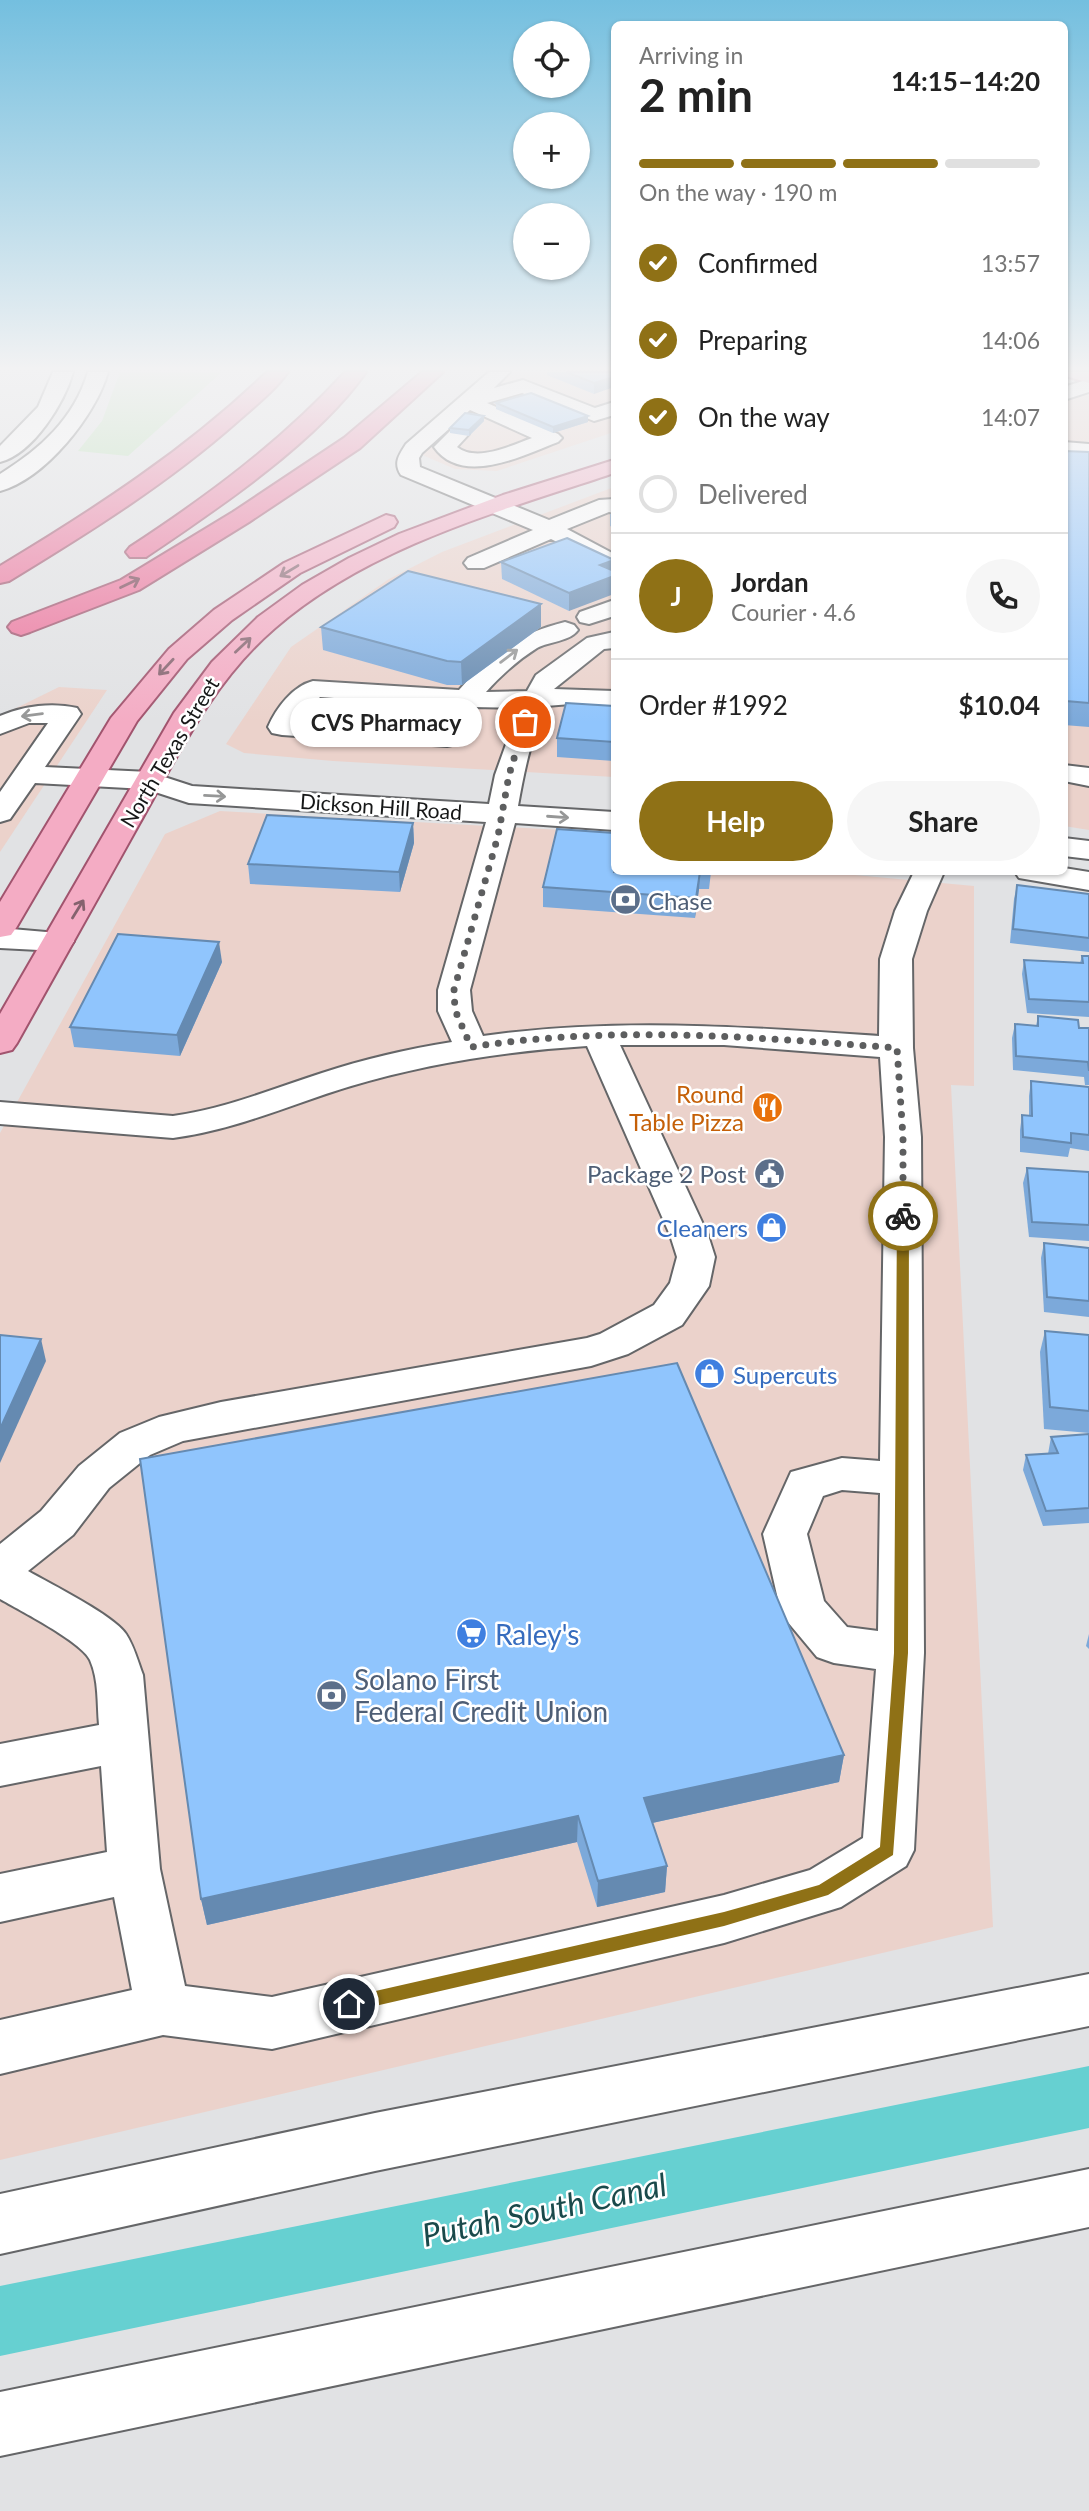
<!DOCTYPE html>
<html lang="en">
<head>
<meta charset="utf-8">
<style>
  :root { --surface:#fff; --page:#f6f6f6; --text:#222; --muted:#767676; --line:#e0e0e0; --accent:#8f7116 }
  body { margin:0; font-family:Lato,sans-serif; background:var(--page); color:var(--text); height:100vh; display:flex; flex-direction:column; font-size:26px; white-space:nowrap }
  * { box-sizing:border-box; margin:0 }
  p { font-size:23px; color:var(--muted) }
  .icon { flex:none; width:38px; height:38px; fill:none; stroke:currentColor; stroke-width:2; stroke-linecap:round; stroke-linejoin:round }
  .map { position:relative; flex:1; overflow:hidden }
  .drawer { position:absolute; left:611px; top:21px; width:457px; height:854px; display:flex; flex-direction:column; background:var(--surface); border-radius:10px; box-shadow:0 2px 5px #0004 }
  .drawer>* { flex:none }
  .fabs { position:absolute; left:513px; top:21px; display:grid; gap:14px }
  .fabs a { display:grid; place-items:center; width:77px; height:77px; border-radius:50%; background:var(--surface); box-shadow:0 2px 5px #0004; font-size:35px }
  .pin { position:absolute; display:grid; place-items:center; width:60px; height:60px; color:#fff; margin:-30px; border:4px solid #fff; border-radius:50%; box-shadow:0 2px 7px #0007 }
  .courier { position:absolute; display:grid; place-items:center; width:70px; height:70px; margin:-35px; border:5px solid #8f7116; border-radius:50%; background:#fff; color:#222; box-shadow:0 2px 9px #0007 }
  .bubble { position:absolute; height:49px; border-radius:24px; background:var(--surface); box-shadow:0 2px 5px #0004; font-size:23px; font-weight:700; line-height:49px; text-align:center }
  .headline em { font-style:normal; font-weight:700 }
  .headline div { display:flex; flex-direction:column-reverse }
  .headline { display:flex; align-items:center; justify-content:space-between; height:119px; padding:0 28px }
  h1 { font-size:46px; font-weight:700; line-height:52px }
  .bar { display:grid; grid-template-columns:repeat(4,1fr); gap:10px 7px; align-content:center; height:84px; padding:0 28px }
  .bar i { height:9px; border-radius:5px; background:var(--line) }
  .bar .selected { background:var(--accent) }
  .bar p { grid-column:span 4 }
  .line { display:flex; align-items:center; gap:18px; padding:0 28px; border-top:2px solid var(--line) }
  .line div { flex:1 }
  .round { display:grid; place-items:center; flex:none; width:74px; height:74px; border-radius:37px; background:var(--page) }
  ol { padding:0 28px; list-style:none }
  li { display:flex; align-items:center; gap:21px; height:77px }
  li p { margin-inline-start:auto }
  li .icon { padding:7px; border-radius:50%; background:var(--accent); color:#fff; stroke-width:4 }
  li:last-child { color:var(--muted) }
  li i { width:38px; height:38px; border:4px solid var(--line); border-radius:50% }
  .action { display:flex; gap:14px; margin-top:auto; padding:14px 28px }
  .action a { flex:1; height:80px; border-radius:42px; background:var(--accent); color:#fff; font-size:28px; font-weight:700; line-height:80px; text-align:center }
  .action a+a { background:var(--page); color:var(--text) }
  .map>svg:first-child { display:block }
  .commercial { fill:#ebd2cb }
  .green { fill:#b7e0b1 }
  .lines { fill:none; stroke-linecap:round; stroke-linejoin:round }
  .canal { fill:#66d0d1; fill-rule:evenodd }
  .minor-casing { stroke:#656668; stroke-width:4 }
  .major-casing { stroke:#a1546e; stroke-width:4 }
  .highway-casing { stroke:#a1546e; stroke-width:4 }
  .minor { fill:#fff; fill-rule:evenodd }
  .major { fill:#f4acc4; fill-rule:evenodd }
  .highway { fill:#ec759d; fill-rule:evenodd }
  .wall { fill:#7ca9da }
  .shaded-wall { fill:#658ab1 }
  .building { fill:#90c5fd; stroke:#658ab1; stroke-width:2 }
  .oneway { stroke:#85626e }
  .oneway2 { stroke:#764153 }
  .oneway3 { stroke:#969797 }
  .route { fill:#8f7116 }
  .done { stroke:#5d5e5f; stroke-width:7; stroke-dasharray:0 12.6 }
  .labels { text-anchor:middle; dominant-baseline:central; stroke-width:5; stroke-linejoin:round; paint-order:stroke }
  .far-street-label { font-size:21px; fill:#161717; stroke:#fff }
  .service-label { font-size:24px; fill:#4e5e75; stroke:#fff; text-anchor:start }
  .food-label { font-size:24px; fill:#c56008; stroke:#fff; text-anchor:end }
  .shop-label { font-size:24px; fill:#366cbe; stroke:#fff; text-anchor:end }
  .near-shop-label { font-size:28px; fill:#366cbe; stroke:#fff; text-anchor:start }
  .near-service-label { font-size:28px; fill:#4e5e75; stroke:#fff; text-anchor:start }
  .near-water-label { font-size:32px; font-style:italic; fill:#1a4a4b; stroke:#fff }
</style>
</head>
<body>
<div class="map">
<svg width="1089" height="2511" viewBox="0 0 1089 2511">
  <rect width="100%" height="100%" fill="#e1e2e4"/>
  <g class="commercial">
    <polygon points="487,372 614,372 614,432 497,471 455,469 406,448"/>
    <polygon points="1064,388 1089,396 1089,830 1064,826"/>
    <polygon points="614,487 614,777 333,761 244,753 226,744 291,647 389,579 442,552"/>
    <polygon points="59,687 107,690 0,852 0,716"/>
    <polygon points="220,811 614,833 614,872 822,872 974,886 974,1086 951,1085 993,1927 0,2160 0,1133 165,834"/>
  </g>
  <polygon class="green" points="120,372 222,372 128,456 78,451 102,421"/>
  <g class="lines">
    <polygon class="canal" points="1089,2066 1089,2128 0,2356 0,2286"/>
    <defs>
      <g id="minor">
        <path d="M 53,372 L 73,372 C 65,402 33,454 0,462 L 0,446 L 38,407 Z"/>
        <path d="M 88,372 L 108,372 C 96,415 45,479 0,491 L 0,474 C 40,449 74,419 88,372 Z"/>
        <path d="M 489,372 L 510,372 L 494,388 L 523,380 L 595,408 L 614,402 L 614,415 L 594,421 L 522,393 L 487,403 L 558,434 L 562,438 L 558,442 C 524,455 462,487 434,447 L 451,430 L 465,430 L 469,434 L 457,447 C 477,463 512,445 532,438 L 470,410 L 422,453 L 419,458 L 420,467 L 549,520 L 599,500 L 614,499 L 614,513 L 609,512 L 567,529 L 614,554 L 614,570 L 551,539 L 484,568 L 468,568 L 464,563 L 468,558 L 533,530 L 401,475 C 393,463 399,455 406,444 Z"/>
        <polygon points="1089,379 1089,392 1064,400 1064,387"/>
        <polygon points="1064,442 1089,444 1089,456 1064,454"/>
        <polygon points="614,600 614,616 589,624 580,622 577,617 580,612"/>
        <path d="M 565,622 L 574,625 L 578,630 C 569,642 550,641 537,648 C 518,660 501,675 486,692 L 527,691 L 536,675 L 587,638 L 614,632 L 614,648 L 604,649 L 554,689 L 614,691 L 614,707 L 571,704 L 546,706 C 531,737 524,772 518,806 L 614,812 L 614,830 L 515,823 L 470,990 L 472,1011 L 483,1036 C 615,1017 747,1027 879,1036 L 880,959 L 895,911 L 914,872 L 944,872 L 927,911 L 912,959 L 913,1048 L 921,1137 L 924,1653 L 914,1850 L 906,1866 L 841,1907 L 724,1943 L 272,2049 L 163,2035 L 0,2074 L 0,2020 L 132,1990 L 114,1897 L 0,1922 L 0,1874 L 107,1852 L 101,1766 L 0,1786 L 0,1744 L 99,1725 C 97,1704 99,1680 90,1660 C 82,1642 19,1610 0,1599 L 0,1544 L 41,1511 L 79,1466 L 120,1433 L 159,1417 L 221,1402 L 587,1338 L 600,1334 L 654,1305 L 670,1283 L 677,1257 L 670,1235 L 587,1046 C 507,1051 428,1063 351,1086 C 291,1104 236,1130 173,1138 L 0,1124 L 0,1102 L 173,1116 C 225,1109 272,1089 322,1073 C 364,1059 408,1049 452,1042 L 438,1011 L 438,990 L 486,822 L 189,803 L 146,789 L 35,783 L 10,819 L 0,822 L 0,792 L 48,723 L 29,723 L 0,734 L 0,716 C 23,706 52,702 77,708 L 81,714 L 45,767 L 149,772 L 192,786 L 489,804 L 495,775 L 519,708 L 473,707 L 457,744 L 447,746 L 282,735 L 272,733 L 268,727 C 276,708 293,686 313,681 L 459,690 C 492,653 517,634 565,622 ZM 320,697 L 447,706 L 437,729 L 298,720 ZM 620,1045 L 724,1045 L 880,1057 L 885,1137 L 880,1461 L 842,1458 L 791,1472 L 763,1534 L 780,1608 L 787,1621 L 817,1657 L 834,1663 L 876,1669 L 863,1838 L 810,1870 L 724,1895 L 272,1997 L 185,1986 L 160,1869 L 143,1675 C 138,1662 134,1646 126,1634 C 113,1615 51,1584 28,1571 L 73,1535 L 109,1488 L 150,1455 L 183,1441 L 591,1366 L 628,1354 L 682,1325 L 709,1286 L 715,1257 L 708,1235 ZM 842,1490 L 880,1493 L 878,1631 L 847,1627 L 824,1601 L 807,1534 L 823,1496 Z"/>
        <polygon points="1064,765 1089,768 1089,786 1064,781"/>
        <polygon points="1064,838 1089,841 1089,859 1064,856"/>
        <polygon points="1064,868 1089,872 1089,890 1019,878 1015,872 1064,872"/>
        <polygon points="0,928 69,934 74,941 69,948 58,951 0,948"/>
        <polygon points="1089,1974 1089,2026 375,2171 0,2254 0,2194 375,2113"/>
        <polygon points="1089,2169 1089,2227 0,2456 0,2392"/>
      </g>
      <g id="major">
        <polygon points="1064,372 1089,372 1089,383 1066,376"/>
        <path d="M 614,460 L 614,473 C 498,512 370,546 275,628 C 212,682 178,755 138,826 C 98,898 57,971 17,1043 L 12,1050 L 0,1053 L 0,1014 L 174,713 L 212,662 L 258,617 L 302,585 L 349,558 L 399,534 L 503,495 Z"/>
        <polygon points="386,515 394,517 397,522 394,527 300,573 232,620 187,659 137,721 16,928 11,935 0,937 0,902 111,718 169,649 214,610 284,563"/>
      </g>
      <g id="highway">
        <path d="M 267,372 L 288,372 C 275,390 255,406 238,421 C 168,483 88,533 9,581 L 0,583 L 0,566 C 95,509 187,449 267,372 Z"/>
        <path d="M 345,372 L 366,372 C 317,442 217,509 146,557 L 130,557 L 126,552 L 130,547 C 208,496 282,441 345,372 Z"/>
        <polygon points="422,372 443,372 360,448 249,522 139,590 30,632 21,635 12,632 8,627 12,622 121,580 233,512 344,438"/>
      </g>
    </defs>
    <use href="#minor" class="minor-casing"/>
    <use href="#major" class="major-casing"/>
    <use href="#highway" class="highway-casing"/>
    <use href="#minor" class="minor"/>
    <use href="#major" class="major"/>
    <use href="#highway" class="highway"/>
  </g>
  <g class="wall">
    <polygon points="547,372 614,372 594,394 547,375"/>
    <polygon points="496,403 588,416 588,422 553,433 496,409"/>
    <polygon points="484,421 469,436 450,433 450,428"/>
    <polygon points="1064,451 1089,452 1089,727 1064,725"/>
    <polygon points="614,513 614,528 610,526 610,514"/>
    <polygon points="614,560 569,611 502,579 501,562"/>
    <polygon points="541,604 541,627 462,685 447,685 323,650 321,627"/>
    <polygon points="614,706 614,761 557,757 557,738"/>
    <polygon points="413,823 414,843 400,892 250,884 248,864"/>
    <polygon points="614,872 711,872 709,889 699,889 695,918 543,907 543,887"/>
    <polygon points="1017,885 1089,894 1089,952 1010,943 1014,899"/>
    <polygon points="1082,956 1089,956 1089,1017 1027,1013 1022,974 1024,960 1080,963"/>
    <polygon points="222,962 180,1056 74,1047 70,1027"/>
    <polygon points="1038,1016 1079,1028 1089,1028 1089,1085 1085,1085 1084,1077 1013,1070 1012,1038 1015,1024 1036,1026"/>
    <polygon points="1031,1081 1089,1087 1089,1151 1070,1148 1068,1157 1020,1152 1020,1130 1022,1115 1029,1116 1029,1096"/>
    <polygon points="1027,1168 1089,1172 1089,1241 1029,1237 1023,1183"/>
    <polygon points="1044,1243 1089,1248 1089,1317 1044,1312 1041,1258"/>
    <polygon points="1045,1331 1089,1335 1089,1433 1044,1429 1040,1352"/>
    <polygon points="1089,1434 1089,1523 1043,1526 1023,1470 1026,1455 1048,1454 1051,1437"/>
    <polygon points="1089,1634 1089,1649 1086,1646"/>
    <polygon points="844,1755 839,1782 652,1823 667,1866 665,1892 597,1907 577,1842 207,1925 201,1899"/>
  </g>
  <g class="shaded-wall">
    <polygon points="614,377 614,387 594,394 594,383"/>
    <polygon points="484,416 484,421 469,436 469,430"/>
    <polygon points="588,416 588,422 553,433 553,427"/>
    <polygon points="614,560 614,594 569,611 569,593 600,565"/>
    <polygon points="541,604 541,627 462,685 461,662"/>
    <polygon points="413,823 414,843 400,892 399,872"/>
    <polygon points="700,872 699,889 695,918 696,898"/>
    <polygon points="219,942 222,962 180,1056 177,1035"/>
    <polygon points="41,1339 46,1361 0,1463 0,1429"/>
    <polygon points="844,1755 839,1782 643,1825 644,1798"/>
    <polygon points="578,1816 577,1842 207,1925 201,1899"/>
    <polygon points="667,1866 665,1892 597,1907 598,1881"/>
  </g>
  <g class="building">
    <polygon points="566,372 614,372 614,377 594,383"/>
    <polygon points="531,393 588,416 553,427 496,403"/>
    <polygon points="465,413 484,416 469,430 450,428"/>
    <polygon points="1064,451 1089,452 1089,703 1066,701 1065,675 1064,675 1064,633 1065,633 1064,611"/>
    <polygon points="567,538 614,560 600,565 614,571 614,576 569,593 501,562"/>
    <polygon points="408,571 541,604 461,662 447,661 321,627"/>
    <polygon points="566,703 614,706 614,742 557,738"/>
    <polygon points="267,815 413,823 399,872 248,864"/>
    <polygon points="557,829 614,833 614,872 700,872 696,898 543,887"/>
    <polygon points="1017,885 1089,894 1089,938 1013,929"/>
    <polygon points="118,934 219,942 177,1035 70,1027"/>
    <polygon points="1082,956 1089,956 1089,1002 1029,999 1024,960 1083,963"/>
    <polygon points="1038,1016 1078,1020 1079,1028 1089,1028 1089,1071 1088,1062 1016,1056 1015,1024 1038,1026"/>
    <polygon points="1031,1081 1089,1087 1089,1135 1071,1133 1071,1143 1023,1137 1022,1115 1032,1116"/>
    <polygon points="1027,1168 1089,1172 1089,1225 1032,1222"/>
    <polygon points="1044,1243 1089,1248 1089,1301 1047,1297"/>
    <polygon points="1045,1331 1089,1335 1089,1411 1050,1407"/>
    <polygon points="0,1335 41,1339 0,1429"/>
    <polygon points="677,1363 844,1755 644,1798 667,1866 598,1881 578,1816 201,1899 140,1459"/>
    <polygon points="1089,1434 1089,1508 1046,1511 1026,1455 1058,1453 1051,1437"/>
  </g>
  <defs><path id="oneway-shaft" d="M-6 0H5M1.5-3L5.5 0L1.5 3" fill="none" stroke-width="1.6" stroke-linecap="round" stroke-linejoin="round" transform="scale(1.75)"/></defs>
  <g class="oneway">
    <use href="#oneway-shaft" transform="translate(289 571) rotate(149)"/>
    <use href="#oneway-shaft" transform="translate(243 645) rotate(-43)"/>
    <use href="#oneway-shaft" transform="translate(166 667) rotate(133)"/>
    <use href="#oneway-shaft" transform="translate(78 909) rotate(-58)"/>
  </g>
  <use class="oneway2" href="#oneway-shaft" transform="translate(130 583) rotate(-26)"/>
  <g class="oneway3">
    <use href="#oneway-shaft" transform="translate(509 656) rotate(-37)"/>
    <use href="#oneway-shaft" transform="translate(32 715) rotate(173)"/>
    <use href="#oneway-shaft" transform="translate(215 796) rotate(3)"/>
    <use href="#oneway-shaft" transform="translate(558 817) rotate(4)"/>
  </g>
  <linearGradient id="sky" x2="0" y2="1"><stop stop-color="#74bfdf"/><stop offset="0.51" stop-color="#f2f2f3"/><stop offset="1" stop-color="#f2f2f3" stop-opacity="0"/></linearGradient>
  <rect width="1089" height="723" fill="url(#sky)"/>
  <polygon class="route" points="903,1212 909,1216 908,1653 893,1855 828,1895 724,1926 349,2012 344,2010 341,2004 344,1999 349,1997 724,1912 819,1885 880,1847 894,1653 897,1216"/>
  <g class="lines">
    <path class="done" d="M 525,722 L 509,775 L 498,836 L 454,990 L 455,1010 L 471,1047 C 613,1025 754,1037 897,1048 L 903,1137 L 903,1216"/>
  </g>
  <defs>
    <symbol id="bank-disc" viewBox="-11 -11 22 22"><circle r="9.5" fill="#5c6f8a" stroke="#fff"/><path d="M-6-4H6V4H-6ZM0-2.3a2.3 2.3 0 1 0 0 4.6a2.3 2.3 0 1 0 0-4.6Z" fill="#fff"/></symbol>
    <symbol id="restaurant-disc" viewBox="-11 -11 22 22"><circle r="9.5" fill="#e8710a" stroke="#fff"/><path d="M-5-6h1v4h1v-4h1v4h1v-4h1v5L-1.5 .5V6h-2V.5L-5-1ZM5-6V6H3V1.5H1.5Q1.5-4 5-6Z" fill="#fff"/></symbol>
    <symbol id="civic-disc" viewBox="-11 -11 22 22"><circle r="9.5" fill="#5c6f8a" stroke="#fff"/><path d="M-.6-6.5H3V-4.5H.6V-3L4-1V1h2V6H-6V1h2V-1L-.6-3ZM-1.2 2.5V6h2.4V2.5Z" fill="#fff"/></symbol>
    <symbol id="shop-disc" viewBox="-11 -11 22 22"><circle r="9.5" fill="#3f7fe0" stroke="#fff"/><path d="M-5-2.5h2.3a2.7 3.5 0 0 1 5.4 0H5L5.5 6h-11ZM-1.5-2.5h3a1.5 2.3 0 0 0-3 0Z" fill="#fff"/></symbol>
    <symbol id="supermarket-disc" viewBox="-11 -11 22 22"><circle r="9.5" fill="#3f7fe0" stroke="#fff"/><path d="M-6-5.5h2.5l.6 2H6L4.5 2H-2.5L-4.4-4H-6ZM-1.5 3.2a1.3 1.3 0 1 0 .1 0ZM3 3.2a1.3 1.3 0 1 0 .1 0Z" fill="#fff"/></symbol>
  </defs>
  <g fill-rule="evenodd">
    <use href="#bank-disc" x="608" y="882" width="35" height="35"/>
    <use href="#restaurant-disc" x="750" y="1090" width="35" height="35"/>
    <use href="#civic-disc" x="752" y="1156" width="35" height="35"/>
    <use href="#shop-disc" x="754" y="1210" width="35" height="35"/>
    <use href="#shop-disc" x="692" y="1356" width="35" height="35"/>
    <use href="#supermarket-disc" x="454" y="1616" width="35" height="35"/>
    <use href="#bank-disc" x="314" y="1678" width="35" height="35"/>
  </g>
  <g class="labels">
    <g class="far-street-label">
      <text transform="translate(169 752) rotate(-59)">North Texas Street</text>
      <text transform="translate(381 806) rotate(4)">Dickson Hill Road</text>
    </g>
    <g class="service-label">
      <text x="648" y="900">Chase</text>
      <text x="746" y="1173" text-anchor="end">Package 2 Post</text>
    </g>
    <g class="food-label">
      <text x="744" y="1093">Round<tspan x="744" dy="28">Table Pizza</tspan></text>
    </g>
    <g class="shop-label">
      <text x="748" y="1227">Cleaners</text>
      <text x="733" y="1374" text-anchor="start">Supercuts</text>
    </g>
    <g class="near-shop-label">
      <text x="495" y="1634">Raley's</text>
    </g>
    <g class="near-service-label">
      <text x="354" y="1679">Solano First<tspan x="354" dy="32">Federal Credit Union</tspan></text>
    </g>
    <g class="near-water-label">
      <text transform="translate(544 2209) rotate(-12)">Putah South Canal</text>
    </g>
  </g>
</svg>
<div class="fabs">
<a><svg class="icon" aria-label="locate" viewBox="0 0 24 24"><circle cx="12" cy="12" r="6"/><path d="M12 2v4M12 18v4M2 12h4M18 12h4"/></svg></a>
<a>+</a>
<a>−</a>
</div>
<div class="pin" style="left:525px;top:722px;background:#ea580c"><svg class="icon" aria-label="bag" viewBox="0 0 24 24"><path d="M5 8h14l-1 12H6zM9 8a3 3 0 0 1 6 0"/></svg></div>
<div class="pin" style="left:349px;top:2004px;background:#1f2937"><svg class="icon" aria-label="home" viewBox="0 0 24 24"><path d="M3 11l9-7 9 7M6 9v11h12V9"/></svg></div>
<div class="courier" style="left:903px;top:1216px"><svg class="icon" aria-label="bike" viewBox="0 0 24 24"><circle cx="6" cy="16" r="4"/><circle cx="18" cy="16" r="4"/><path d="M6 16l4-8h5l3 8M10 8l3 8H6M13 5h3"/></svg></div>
<div class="bubble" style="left:290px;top:698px;width:192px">CVS Pharmacy</div>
<section class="drawer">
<div class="headline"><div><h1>2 min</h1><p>Arriving in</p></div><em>14:15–14:20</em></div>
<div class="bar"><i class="selected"></i><i class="selected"></i><i class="selected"></i><i></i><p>On the way · 190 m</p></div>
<ol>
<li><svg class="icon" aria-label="check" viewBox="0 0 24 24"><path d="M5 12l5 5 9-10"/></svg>Confirmed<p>13:57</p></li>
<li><svg class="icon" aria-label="check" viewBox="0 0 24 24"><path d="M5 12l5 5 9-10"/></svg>Preparing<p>14:06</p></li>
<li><svg class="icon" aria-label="check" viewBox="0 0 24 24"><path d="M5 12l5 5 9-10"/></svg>On the way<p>14:07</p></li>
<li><i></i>Delivered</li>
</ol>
<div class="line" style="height:126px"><b class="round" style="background:var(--accent);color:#fff">J</b><div><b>Jordan</b><p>Courier · 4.6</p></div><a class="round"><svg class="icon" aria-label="phone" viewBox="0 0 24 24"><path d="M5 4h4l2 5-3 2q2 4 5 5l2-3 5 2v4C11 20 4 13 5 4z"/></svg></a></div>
<div class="line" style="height:91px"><div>Order #1992</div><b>$10.04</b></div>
<div class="action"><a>Help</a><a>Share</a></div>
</section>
</div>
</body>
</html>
